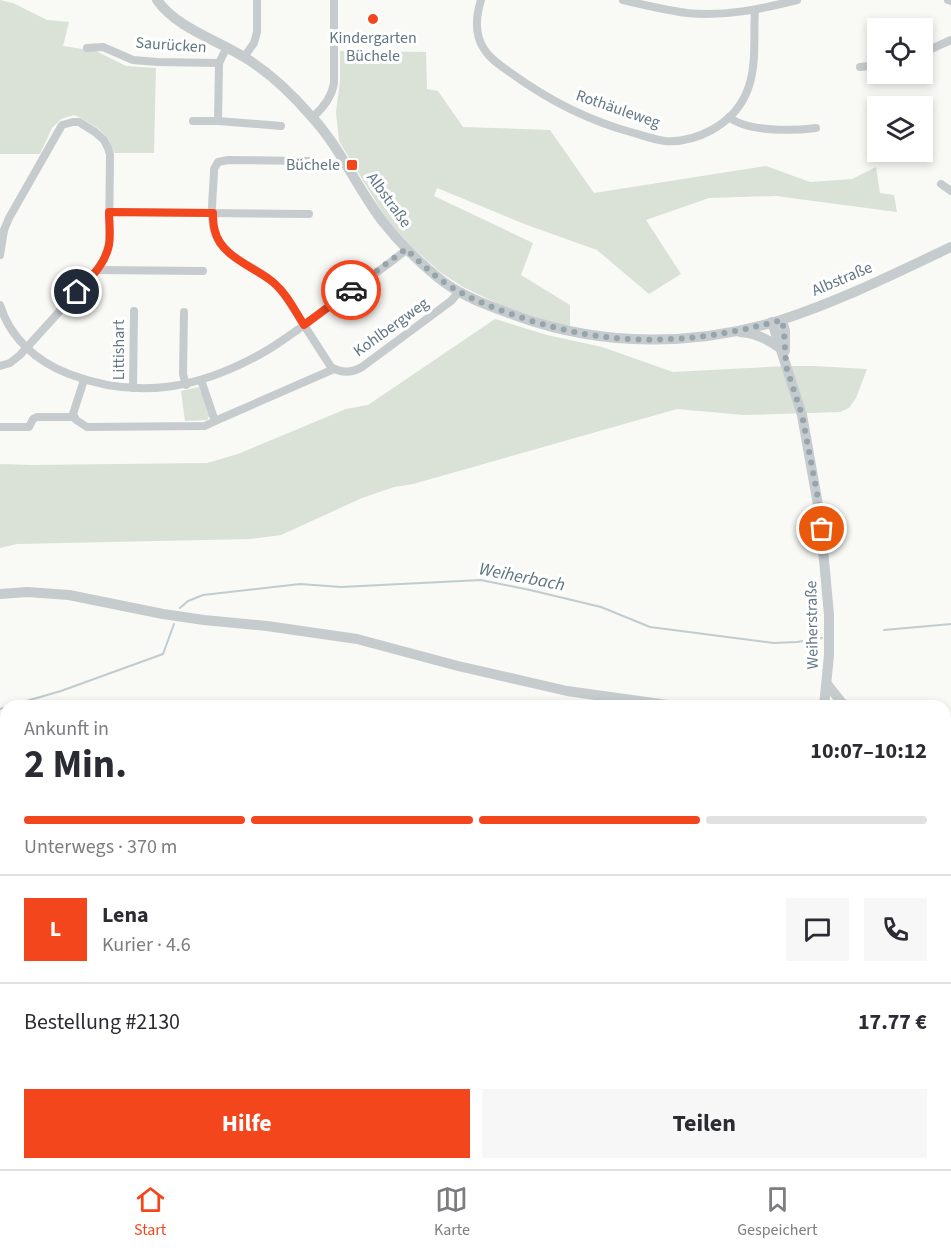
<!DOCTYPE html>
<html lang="de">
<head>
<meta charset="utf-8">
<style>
  :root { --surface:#fff; --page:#f7f7f7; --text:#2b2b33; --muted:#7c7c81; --line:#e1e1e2; --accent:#f3461c }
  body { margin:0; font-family:"Source Sans 3",sans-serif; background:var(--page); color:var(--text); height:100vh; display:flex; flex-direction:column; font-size:22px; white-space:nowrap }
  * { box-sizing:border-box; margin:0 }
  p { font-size:20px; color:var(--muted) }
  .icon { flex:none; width:33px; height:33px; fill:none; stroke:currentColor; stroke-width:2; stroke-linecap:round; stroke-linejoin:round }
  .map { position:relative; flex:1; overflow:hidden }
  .details { position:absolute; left:0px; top:700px; width:951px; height:470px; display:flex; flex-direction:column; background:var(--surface); border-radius:18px 18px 0 0; box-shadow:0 3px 9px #0003 }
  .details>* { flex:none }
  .buttons { position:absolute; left:867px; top:18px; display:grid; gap:12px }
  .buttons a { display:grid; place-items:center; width:66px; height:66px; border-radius:0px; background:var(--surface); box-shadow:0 3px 9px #0003; font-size:30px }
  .pin { position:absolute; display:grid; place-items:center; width:51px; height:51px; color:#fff; margin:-26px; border:3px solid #fff; border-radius:50%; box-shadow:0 2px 6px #0007 }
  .courier { position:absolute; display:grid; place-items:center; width:60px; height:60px; margin:-30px; border:4px solid #f3461c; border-radius:50%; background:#fff; color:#222; box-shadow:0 2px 8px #0007 }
  .head em { font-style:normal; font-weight:700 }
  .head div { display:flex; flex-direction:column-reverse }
  .head { display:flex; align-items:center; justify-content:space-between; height:102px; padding:0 24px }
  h1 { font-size:39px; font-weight:700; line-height:45px }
  .bar { display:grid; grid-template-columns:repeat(4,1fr); gap:9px 6px; align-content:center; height:72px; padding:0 24px }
  .bar i { height:8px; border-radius:4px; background:var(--line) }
  .bar .on { background:var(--accent) }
  .bar p { grid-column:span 4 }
  .line { display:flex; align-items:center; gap:15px; padding:0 24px; border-top:2px solid var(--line) }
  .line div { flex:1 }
  .round { display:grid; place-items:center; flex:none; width:63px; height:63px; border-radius:0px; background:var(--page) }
  .button { display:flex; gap:12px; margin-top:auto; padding:12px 24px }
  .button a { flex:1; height:69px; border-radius:0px; background:var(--accent); color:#fff; font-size:24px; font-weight:700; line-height:69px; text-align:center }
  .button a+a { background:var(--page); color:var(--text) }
  .menu { display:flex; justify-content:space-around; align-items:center; height:84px; border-top:2px solid var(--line); background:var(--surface); font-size:16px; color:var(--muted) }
  .menu a { display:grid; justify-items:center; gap:3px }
  .menu .on { color:var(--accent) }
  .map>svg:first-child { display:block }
  .green { fill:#dae1d6 }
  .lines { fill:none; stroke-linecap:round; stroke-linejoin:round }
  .stream { stroke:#bfccd0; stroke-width:2 }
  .primary-casing { stroke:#b9bec1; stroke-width:14 }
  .minor { stroke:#c6cbce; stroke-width:8 }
  .tertiary { stroke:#c6cbce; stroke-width:10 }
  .primary { stroke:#fff; stroke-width:12 }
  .done { stroke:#96a4ac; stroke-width:6; stroke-dasharray:0 10.8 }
  .route { stroke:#f3461c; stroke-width:8 }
  .poi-dot { fill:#f3461c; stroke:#fff; stroke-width:2 }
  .labels { text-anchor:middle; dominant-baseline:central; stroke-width:6; stroke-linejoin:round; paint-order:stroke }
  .poi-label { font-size:16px; fill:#617684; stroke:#fff }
  .street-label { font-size:16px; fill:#617684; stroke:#fff }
  .water-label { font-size:18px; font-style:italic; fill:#5c767e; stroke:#fff }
</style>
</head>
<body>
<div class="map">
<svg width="951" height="1169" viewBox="0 0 951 1169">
  <rect width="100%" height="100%" fill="#f9f9f6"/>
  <g class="green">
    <polygon points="0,0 13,3 47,20 69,22 63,46 96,51 126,66 156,68 154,153 114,153 108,138 99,129 81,118 74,115 61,119 52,128 40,154 0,154"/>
    <polygon points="340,51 426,52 427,89 438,91 463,127 550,130 594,193 766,166 810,182 852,179 876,167 880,193 894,195 897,212 776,196 709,198 646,220 681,274 649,294 597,250 527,225 437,188 434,196 533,243 521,275 570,305 570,328 503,306 463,287 440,272 411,246 387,220 339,141 336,112 340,81"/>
    <polygon points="495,319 547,335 602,347 673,372 786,366 814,366 867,369 856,398 849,408 840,412 744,415 677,409 413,484 394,487 362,498 281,535 250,539 17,544 0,548 0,464 31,465 207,463 238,454 346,409 368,405"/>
    <polygon points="199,387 210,415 207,420 185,421 181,391"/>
  </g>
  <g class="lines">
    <g class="stream">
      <polyline points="180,608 188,601 203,595 300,584 341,587 481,580 530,590 601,607 650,627 774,643 797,642 822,638"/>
      <polyline points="884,630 951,624"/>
      <polyline points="9,706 61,691 163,654 174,624"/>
      <polyline points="0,709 6,707"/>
    </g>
    <defs>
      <polyline id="primary" points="943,1169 951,1167"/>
    </defs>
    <use href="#primary" class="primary-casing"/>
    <g class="minor">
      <path d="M 481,0 C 476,16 474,34 484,49 C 490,59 501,66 511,73 C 548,100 589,121 634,133 C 644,136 655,140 665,141 C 696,143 731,125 745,96 C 758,69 753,39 755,10"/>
      <path d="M 623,0 C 644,5 665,10 687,13 C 724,17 761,9 797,0"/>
      <polyline points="948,0 951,1"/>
      <polyline points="87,48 103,47 133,60 157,62 219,63"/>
      <polyline points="922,53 951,40"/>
      <polyline points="244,57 254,43 257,32 257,0"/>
      <polyline points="860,67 878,65"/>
      <path d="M 313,117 C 323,108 332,97 334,83 L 334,0"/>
      <path d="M 729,117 C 747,132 793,131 816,128"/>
      <polyline points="193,121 218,121 281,126"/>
      <polyline points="218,121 219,63 227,47"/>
      <path d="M 309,161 L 228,160 L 218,162 L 214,169 C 214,188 209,216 215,234 C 223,256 251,265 268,278 C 274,283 279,288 284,294 L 331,367 C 341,373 352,373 362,367 L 451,301 L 459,292"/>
      <polyline points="941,184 951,191"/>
      <polyline points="109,212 309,214"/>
      <polyline points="0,255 4,230 9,218 62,125 73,122 79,122 95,132 104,140 108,148 110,155 109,244 104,259 97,270 20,355 10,363 0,366"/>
      <polyline points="97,270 203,271"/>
      <path d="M 0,305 C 10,338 37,362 69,374 C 139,401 202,388 266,351 C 289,337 311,320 333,304 C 357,285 384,269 407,249"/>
      <polyline points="184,312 183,374 186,385"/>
      <polyline points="84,380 73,414 76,420 87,427 205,426 215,421 201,380"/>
      <polyline points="133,388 134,311"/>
      <polyline points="215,421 334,369"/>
      <polyline points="0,427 29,427 33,419 37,417 74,417"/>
    </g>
    <g class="tertiary">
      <path d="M 157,0 C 177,28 215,39 244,57 C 269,72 292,94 311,116 C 340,147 357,188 383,222 C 398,241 417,260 436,276 C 459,296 492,307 520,317 C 604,347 697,346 781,320 C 840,301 896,273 951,247"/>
      <polyline points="782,320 785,331 785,351"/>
      <polyline points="772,322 802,415 820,516 829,615 829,655 824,706"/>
      <path d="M 740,332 C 756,333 768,339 780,348"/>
      <polyline points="0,594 27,592 69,595 163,614 204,620 267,626 357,639 458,666 567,691 675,706"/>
      <polyline points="827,684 842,703 848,706"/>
      <polyline points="945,719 951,720"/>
    </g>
    <use href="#primary" class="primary"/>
  </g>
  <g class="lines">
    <path class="done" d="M 351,290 L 406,249 C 418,260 430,273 444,282 C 465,297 489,306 514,315 C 607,348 687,346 782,320 L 784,331 L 786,366 L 802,415 L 817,493 L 822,529"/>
    <path class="route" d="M 77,292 C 90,278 105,265 109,245 C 111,234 109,223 109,212 L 213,213 C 213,219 213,225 215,231 C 221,257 255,267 274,283 C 287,294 295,311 304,325 L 351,290"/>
  </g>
  <g class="poi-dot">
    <circle cx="373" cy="19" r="6"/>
    <rect x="346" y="159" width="12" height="12" rx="3"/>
  </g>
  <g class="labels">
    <g class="poi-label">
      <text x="373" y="38">Kindergarten<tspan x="373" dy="18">Büchele</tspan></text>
      <text x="340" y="165" text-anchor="end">Büchele</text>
    </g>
    <g class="street-label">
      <text transform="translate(171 45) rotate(4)">Saurücken</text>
      <text transform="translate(618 109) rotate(19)">Rothäuleweg</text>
      <text transform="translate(389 200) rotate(54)">Albstraße</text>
      <text transform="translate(842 279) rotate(-23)">Albstraße</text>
      <text transform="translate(391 327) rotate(-36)">Kohlbergweg</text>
      <text transform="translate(119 350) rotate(-90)">Littishart</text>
      <text transform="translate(812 625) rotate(-91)">Weiherstraße</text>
    </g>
    <g class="water-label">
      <text transform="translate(522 577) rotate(11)">Weiherbach</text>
    </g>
  </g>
</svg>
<div class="buttons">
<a><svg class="icon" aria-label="locate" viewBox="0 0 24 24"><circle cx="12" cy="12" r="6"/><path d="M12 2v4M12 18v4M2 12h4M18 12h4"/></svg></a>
<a><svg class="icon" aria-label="layers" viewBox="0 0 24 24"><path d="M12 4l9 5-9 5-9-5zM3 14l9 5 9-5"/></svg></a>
</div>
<div class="pin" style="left:822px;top:529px;background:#ea580c"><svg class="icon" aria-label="bag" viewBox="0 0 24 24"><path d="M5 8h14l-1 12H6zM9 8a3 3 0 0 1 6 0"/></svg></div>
<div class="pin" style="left:77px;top:292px;background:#1f2937"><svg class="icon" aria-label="home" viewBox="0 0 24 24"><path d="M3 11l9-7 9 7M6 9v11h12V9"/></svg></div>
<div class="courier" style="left:351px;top:290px"><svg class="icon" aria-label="car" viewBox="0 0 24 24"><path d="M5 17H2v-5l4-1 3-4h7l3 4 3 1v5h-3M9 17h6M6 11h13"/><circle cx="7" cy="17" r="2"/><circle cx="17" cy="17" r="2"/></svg></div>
<section class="details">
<div class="head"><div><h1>2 Min.</h1><p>Ankunft in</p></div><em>10:07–10:12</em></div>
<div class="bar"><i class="on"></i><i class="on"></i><i class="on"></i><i></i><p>Unterwegs · 370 m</p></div>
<div class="line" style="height:108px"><b class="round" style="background:var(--accent);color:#fff">L</b><div><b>Lena</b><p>Kurier · 4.6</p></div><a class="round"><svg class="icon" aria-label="chat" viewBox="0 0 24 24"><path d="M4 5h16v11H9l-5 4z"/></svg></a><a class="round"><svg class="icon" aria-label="phone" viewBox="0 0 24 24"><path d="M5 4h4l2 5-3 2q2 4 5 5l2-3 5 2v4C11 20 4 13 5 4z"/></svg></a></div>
<div class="line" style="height:78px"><div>Bestellung #2130</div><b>17.77 €</b></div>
<div class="button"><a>Hilfe</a><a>Teilen</a></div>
</section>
</div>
<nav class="menu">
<a class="on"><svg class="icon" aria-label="home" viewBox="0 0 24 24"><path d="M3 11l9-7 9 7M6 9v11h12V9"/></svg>Start</a>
<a><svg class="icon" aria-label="map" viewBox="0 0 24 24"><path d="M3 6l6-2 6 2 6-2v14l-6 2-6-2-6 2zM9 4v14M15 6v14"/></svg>Karte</a>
<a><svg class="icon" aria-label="saved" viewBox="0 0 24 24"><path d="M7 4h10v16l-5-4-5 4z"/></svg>Gespeichert</a>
</nav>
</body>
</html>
